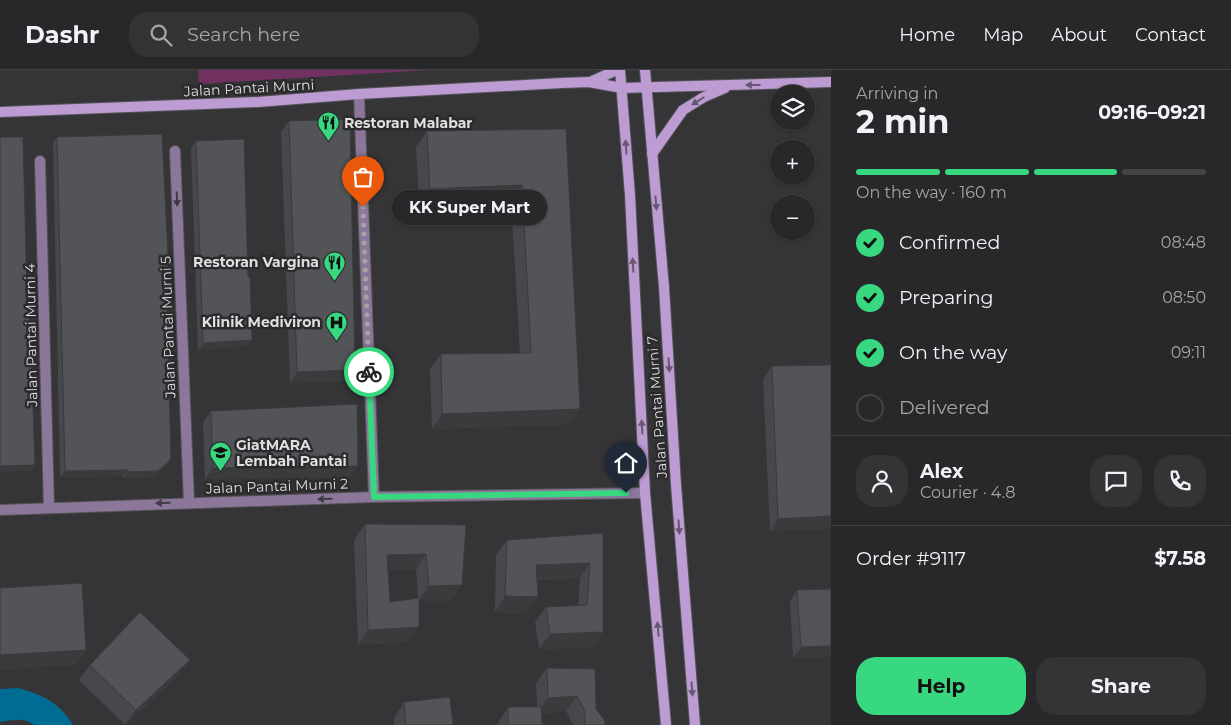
<!DOCTYPE html>
<html lang="en">
<head>
<meta charset="utf-8">
<style>
  :root { --surface:#28282a; --page:#343436; --text:#f1f3f6; --muted:#a5a6a8; --line:#444447; --accent:#38d880 }
  body { margin:0; font-family:Montserrat,sans-serif; background:var(--page); color:var(--text); height:100vh; display:flex; flex-direction:column; font-size:19px; white-space:nowrap }
  * { box-sizing:border-box; margin:0 }
  p { font-size:16px; color:var(--muted) }
  .icon { flex:none; width:28px; height:28px; fill:none; stroke:currentColor; stroke-width:2; stroke-linecap:round; stroke-linejoin:round }
  .map { position:relative; flex:1; overflow:hidden }
  .details { display:flex; flex-direction:column; background:var(--surface); width:400px }
  .details>* { flex:none }
  .buttons { position:absolute; left:770px; top:15px; display:grid; gap:10px }
  .buttons a { display:grid; place-items:center; width:45px; height:45px; border-radius:50%; background:var(--surface); box-shadow:0 1px 4px #0004,0 0 0 1px var(--line); font-size:25px }
  .pin { position:absolute; display:grid; place-items:center; width:42px; height:42px; color:#fff; margin:-51px -21px; border-radius:50% 50% 50% 0; rotate:-45deg; box-shadow:0 0 5px #0007 }
  .pin .icon { rotate:45deg }
  .courier { position:absolute; display:grid; place-items:center; width:50px; height:50px; margin:-25px; border:4px solid #38d880; border-radius:50%; background:#fff; color:#222; box-shadow:0 1px 6px #0007 }
  .bubble { position:absolute; height:35px; border-radius:18px; background:var(--surface); box-shadow:0 1px 4px #0004,0 0 0 1px var(--line); font-size:16px; font-weight:700; line-height:35px; text-align:center }
  .summary em { font-style:normal; font-weight:700 }
  .summary div { display:flex; flex-direction:column-reverse }
  .summary { display:flex; align-items:center; justify-content:space-between; height:85px; padding:0 25px }
  h1 { font-size:32px; font-weight:700; line-height:38px }
  .bar { display:grid; grid-template-columns:repeat(4,1fr); gap:8px 5px; align-content:center; height:60px; padding:0 25px }
  .bar i { height:6px; border-radius:4px; background:var(--line) }
  .bar .on { background:var(--accent) }
  .bar p { grid-column:span 4 }
  .line { display:flex; align-items:center; gap:12px; padding:0 25px; border-top:1px solid var(--line) }
  .line div { flex:1 }
  .round { display:grid; place-items:center; flex:none; width:52px; height:52px; border-radius:20px; background:var(--page) }
  ol { padding:0 25px; list-style:none }
  li { display:flex; align-items:center; gap:15px; height:55px }
  li p { margin-inline-start:auto }
  li .icon { padding:5px; border-radius:50%; background:var(--accent); color:#111; stroke-width:4 }
  li:last-child { color:var(--muted) }
  li i { width:28px; height:28px; border:2px solid var(--line); border-radius:50% }
  .action { display:flex; gap:10px; margin-top:auto; padding:10px 25px }
  .action a { flex:1; height:58px; border-radius:20px; background:var(--accent); color:#111; font-size:20px; font-weight:700; line-height:58px; text-align:center }
  .action a+a { background:var(--page); color:var(--text) }
  header { display:flex; align-items:center; gap:30px; box-sizing:border-box; height:70px; padding:0 25px; background:var(--surface); border-bottom:1px solid var(--line) }
  header strong { font-size:24px }
  nav { display:flex; gap:28px; margin-inline-start:auto; font-size:18px }
  .search { width:350px; height:45px; background:var(--page); display:flex; align-items:center; gap:12px; box-sizing:border-box; padding:0 18px; border-radius:20px; color:var(--muted); font-size:19px }
  main { display:flex; flex:1; min-height:0 }
  .map>svg:first-child { display:block }
  .green { fill:#723261 }
  .water { fill:#006c94 }
  .lines { fill:none; stroke-linecap:round; stroke-linejoin:round }
  .street-casing { stroke:#545456; stroke-width:12 }
  .secondary-casing { stroke:#545456; stroke-width:12 }
  .street { stroke:#8c779a; stroke-width:10 }
  .secondary { stroke:#bd9bd3; stroke-width:10 }
  .wall { fill:#47484b; fill-rule:evenodd }
  .shaded-wall { fill:#393b3d }
  .building { fill:#525457; stroke:#393b3d }
  .oneway { fill:#655870 }
  .oneway2 { fill:#3e3a44 }
  .done { stroke:#a4a4a6; stroke-width:5; stroke-dasharray:0 9 }
  .route { stroke:#38d880; stroke-width:6 }
  .labels { text-anchor:middle; dominant-baseline:central; stroke-width:5; stroke-linejoin:round; paint-order:stroke }
  .street-label { font-size:14px; fill:#dfdfe1; stroke:#2b2b2e }
  .poi-label { font-size:14px; font-weight:bold; fill:#dfdfe1; stroke:#2b2b2e; text-anchor:start }
</style>
</head>
<body>
<header>
<strong>Dashr</strong>
<div class="search"><svg class="icon" aria-label="search" viewBox="0 0 24 24"><circle cx="10" cy="10" r="6"/><path d="M15 15l6 6"/></svg>Search here</div>
<nav><a>Home</a><a>Map</a><a>About</a><a>Contact</a></nav>
</header>
<main>
<div class="map">
<svg width="831" height="655" viewBox="0 0 831 655">
  <rect width="100%" height="100%" fill="#353538"/>
  <polygon class="green" points="198,0 429,0 199,14"/>
  <path class="water" d="M 18,618 C 43,625 59,632 73,655 L 34,655 C 25,647 11,650 0,652 L 0,619 Z"/>
  <g class="lines">
    <defs>
      <g id="street">
        <polyline points="359,24 374,427"/>
        <polyline points="175,81 189,432"/>
        <polyline points="40,91 49,438"/>
        <polyline points="0,440 374,427 645,423"/>
      </g>
      <g id="secondary">
        <polyline points="620,0 630,125 645,423 666,655"/>
        <polyline points="645,0 664,217 676,415 695,655"/>
        <polyline points="590,12 617,0"/>
        <polyline points="0,42 258,32 359,24 562,13 589,12 622,18 831,12"/>
        <polyline points="652,84 683,40 704,27 725,18"/>
      </g>
    </defs>
    <use href="#street" class="street-casing"/>
    <use href="#secondary" class="secondary-casing"/>
    <use href="#street" class="street"/>
    <use href="#secondary" class="secondary"/>
  </g>
  <g class="wall">
    <polygon points="289,51 355,300 348,311 290,313 281,62"/>
    <polygon points="566,59 570,354 432,359 430,299 441,284 520,283 511,130 419,135 416,77 427,61"/>
    <polygon points="57,67 169,205 166,208 167,395 154,407 123,408 123,406 60,407 53,73"/>
    <polygon points="196,71 248,207 252,270 247,276 198,280 191,78"/>
    <polygon points="772,296 831,458 770,461 763,309"/>
    <polygon points="211,341 350,407 205,409 203,352"/>
    <path d="M 365,454 L 466,455 L 451,531 L 419,531 L 408,572 L 358,575 L 354,470 ZM 416,499 L 418,529 L 390,532 L 388,500 Z"/>
    <polygon points="603,463 603,562 593,577 539,579 535,552 546,537 578,536 580,508 537,510 527,543 495,542 496,485 507,470"/>
    <polygon points="797,520 831,586 793,588 790,531"/>
    <polygon points="90,595 179,605 125,655 79,610"/>
    <polygon points="547,598 596,639 605,655 573,655 566,641 541,643 542,655 497,655 498,653 508,637 537,637 536,613"/>
    <polygon points="404,632 453,655 394,655 394,648"/>
  </g>
  <g class="shaded-wall">
    <polygon points="522,115 511,130 419,135 430,119"/>
    <polygon points="252,270 247,276 198,280 203,273"/>
    <polygon points="355,300 348,311 290,313 297,302"/>
    <polygon points="580,339 570,354 432,359 442,344"/>
    <polygon points="171,389 167,395 154,407 123,408 127,402"/>
    <polygon points="35,395 31,401 0,402 0,396"/>
    <polygon points="358,396 350,407 205,409 213,398"/>
    <polygon points="127,400 123,406 60,407 65,401"/>
    <polygon points="831,446 831,458 770,461 778,449"/>
    <polygon points="426,484 416,499 376,501 387,485"/>
    <polygon points="590,493 580,508 525,510 536,495"/>
    <polygon points="462,515 451,531 418,531 429,516"/>
    <polygon points="505,526 538,527 527,543 495,542"/>
    <polygon points="419,557 408,572 358,575 368,560"/>
    <polygon points="603,562 593,577 539,579 550,564"/>
    <polygon points="831,576 831,586 793,588 801,577"/>
    <polygon points="86,580 76,595 0,600 0,585"/>
    <polygon points="190,590 179,605 125,655 136,640"/>
    <polygon points="577,626 566,641 537,643 548,628"/>
  </g>
  <g class="building">
    <polygon points="350,49 355,300 297,302 289,51"/>
    <polygon points="566,59 580,339 442,344 441,284 531,283 522,115 430,119 427,61"/>
    <polygon points="162,64 169,205 166,205 171,389 158,401 127,402 127,400 65,401 57,67"/>
    <polygon points="0,67 23,67 27,226 29,226 35,395 0,396"/>
    <polygon points="244,69 248,207 250,207 252,270 203,273 196,71"/>
    <polygon points="831,295 831,446 778,449 772,296"/>
    <polygon points="357,334 358,396 213,398 211,341"/>
    <polygon points="365,454 466,455 462,515 429,516 426,484 387,485 390,532 419,528 419,557 368,560"/>
    <polygon points="603,463 603,562 550,564 546,537 587,535 590,493 536,495 538,527 505,526 507,470"/>
    <polygon points="82,513 86,580 0,585 0,518"/>
    <polygon points="831,519 831,576 801,577 797,520"/>
    <polygon points="140,542 190,590 136,640 90,595"/>
    <polygon points="547,598 595,599 596,639 605,651 605,655 585,655 585,641 577,626 548,628"/>
    <polygon points="450,627 453,655 406,655 404,632"/>
    <polygon points="508,637 541,637 542,655 508,655"/>
  </g>
  <defs><path id="oneway-solid" d="M-6-.8H1V-3.2L6.5 0L1 3.2V.8H-6Z" transform="scale(1.25)"/></defs>
  <g class="oneway">
    <use href="#oneway-solid" transform="translate(753 15) rotate(180)"/>
    <use href="#oneway-solid" transform="translate(698 31) rotate(148)"/>
    <use href="#oneway-solid" transform="translate(626 77) rotate(-94)"/>
    <use href="#oneway-solid" transform="translate(656 133) rotate(85)"/>
    <use href="#oneway-solid" transform="translate(633 195) rotate(-93)"/>
    <use href="#oneway-solid" transform="translate(669 295) rotate(86)"/>
    <use href="#oneway-solid" transform="translate(642 357) rotate(-93)"/>
    <use href="#oneway-solid" transform="translate(679 457) rotate(86)"/>
    <use href="#oneway-solid" transform="translate(658 559) rotate(-95)"/>
    <use href="#oneway-solid" transform="translate(692 619) rotate(86)"/>
  </g>
  <g class="oneway2">
    <use href="#oneway-solid" transform="translate(177 129) rotate(88)"/>
    <use href="#oneway-solid" transform="translate(325 429) rotate(178)"/>
    <use href="#oneway-solid" transform="translate(163 433) rotate(178)"/>
  </g>
  <g class="lines">
    <polyline class="done" points="363,137 369,302"/>
    <polyline class="route" points="369,302 374,427 626,423"/>
  </g>
  <defs>
    <symbol id="restaurant-pin" viewBox="-11 -11 22 30"><path d="M0 17L-7.5 6A9.5 9.5 0 1 1 7.5 6Z" fill="#38d880" stroke="#2b2b2e"/><path d="M-5-6h1v4h1v-4h1v4h1v-4h1v5L-1.5 .5V6h-2V.5L-5-1ZM5-6V6H3V1.5H1.5Q1.5-4 5-6Z" fill="#111"/></symbol>
    <symbol id="hospital-pin" viewBox="-11 -11 22 30"><path d="M0 17L-7.5 6A9.5 9.5 0 1 1 7.5 6Z" fill="#38d880" stroke="#2b2b2e"/><path d="M-5-5h3v3.5h4V-5h3V5h-3V1.5h-4V5h-3Z" fill="#111"/></symbol>
    <symbol id="university-pin" viewBox="-11 -11 22 30"><path d="M0 17L-7.5 6A9.5 9.5 0 1 1 7.5 6Z" fill="#38d880" stroke="#2b2b2e"/><path d="M0-5L7-2L0 1L-7-2ZM-4 1L0 2.5L4 1V4Q0 6-4 4Z" fill="#111"/></symbol>
  </defs>
  <g fill-rule="evenodd">
    <use href="#restaurant-pin" x="316" y="40" width="25" height="34"/>
    <use href="#restaurant-pin" x="322" y="180" width="25" height="34"/>
    <use href="#hospital-pin" x="324" y="240" width="25" height="34"/>
    <use href="#university-pin" x="208" y="370" width="25" height="34"/>
  </g>
  <g class="labels">
    <g class="street-label">
      <text transform="translate(249 18) rotate(-3)">Jalan Pantai Murni</text>
      <text transform="translate(168 257) rotate(-92)">Jalan Pantai Murni 5</text>
      <text transform="translate(31 265) rotate(-91)">Jalan Pantai Murni 4</text>
      <text transform="translate(657 337) rotate(-94)">Jalan Pantai Murni 7</text>
      <text transform="translate(277 416) rotate(-2)">Jalan Pantai Murni 2</text>
    </g>
    <g class="poi-label">
      <text x="344" y="53">Restoran Malabar</text>
      <text x="319" y="192" text-anchor="end">Restoran Vargina</text>
      <text x="321" y="252" text-anchor="end">Klinik Mediviron</text>
      <text x="236" y="375">GiatMARA<tspan x="236" dy="16">Lembah Pantai</tspan></text>
    </g>
  </g>
</svg>
<div class="buttons">
<a><svg class="icon" aria-label="layers" viewBox="0 0 24 24"><path d="M12 4l9 5-9 5-9-5zM3 14l9 5 9-5"/></svg></a>
<a>+</a>
<a>−</a>
</div>
<div class="pin" style="left:363px;top:137px;background:#ea580c"><svg class="icon" aria-label="bag" viewBox="0 0 24 24"><path d="M5 8h14l-1 12H6zM9 8a3 3 0 0 1 6 0"/></svg></div>
<div class="pin" style="left:626px;top:423px;background:#1f2937"><svg class="icon" aria-label="home" viewBox="0 0 24 24"><path d="M3 11l9-7 9 7M6 9v11h12V9"/></svg></div>
<div class="courier" style="left:369px;top:302px"><svg class="icon" aria-label="bike" viewBox="0 0 24 24"><circle cx="6" cy="16" r="4"/><circle cx="18" cy="16" r="4"/><path d="M6 16l4-8h5l3 8M10 8l3 8H6M13 5h3"/></svg></div>
<div class="bubble" style="left:392px;top:120px;width:155px">KK Super Mart</div>
</div>
<section class="details">
<div class="summary"><div><h1>2 min</h1><p>Arriving in</p></div><em>09:16–09:21</em></div>
<div class="bar"><i class="on"></i><i class="on"></i><i class="on"></i><i></i><p>On the way · 160 m</p></div>
<ol>
<li><svg class="icon" aria-label="check" viewBox="0 0 24 24"><path d="M5 12l5 5 9-10"/></svg>Confirmed<p>08:48</p></li>
<li><svg class="icon" aria-label="check" viewBox="0 0 24 24"><path d="M5 12l5 5 9-10"/></svg>Preparing<p>08:50</p></li>
<li><svg class="icon" aria-label="check" viewBox="0 0 24 24"><path d="M5 12l5 5 9-10"/></svg>On the way<p>09:11</p></li>
<li><i></i>Delivered</li>
</ol>
<div class="line" style="height:90px"><a class="round"><svg class="icon" aria-label="person" viewBox="0 0 24 24"><circle cx="12" cy="8" r="4"/><path d="M4 21q1-7 8-7t8 7"/></svg></a><div><b>Alex</b><p>Courier · 4.8</p></div><a class="round"><svg class="icon" aria-label="chat" viewBox="0 0 24 24"><path d="M4 5h16v11H9l-5 4z"/></svg></a><a class="round"><svg class="icon" aria-label="phone" viewBox="0 0 24 24"><path d="M5 4h4l2 5-3 2q2 4 5 5l2-3 5 2v4C11 20 4 13 5 4z"/></svg></a></div>
<div class="line" style="height:65px"><div>Order #9117</div><b>$7.58</b></div>
<div class="action"><a>Help</a><a>Share</a></div>
</section>
</main>
</body>
</html>
